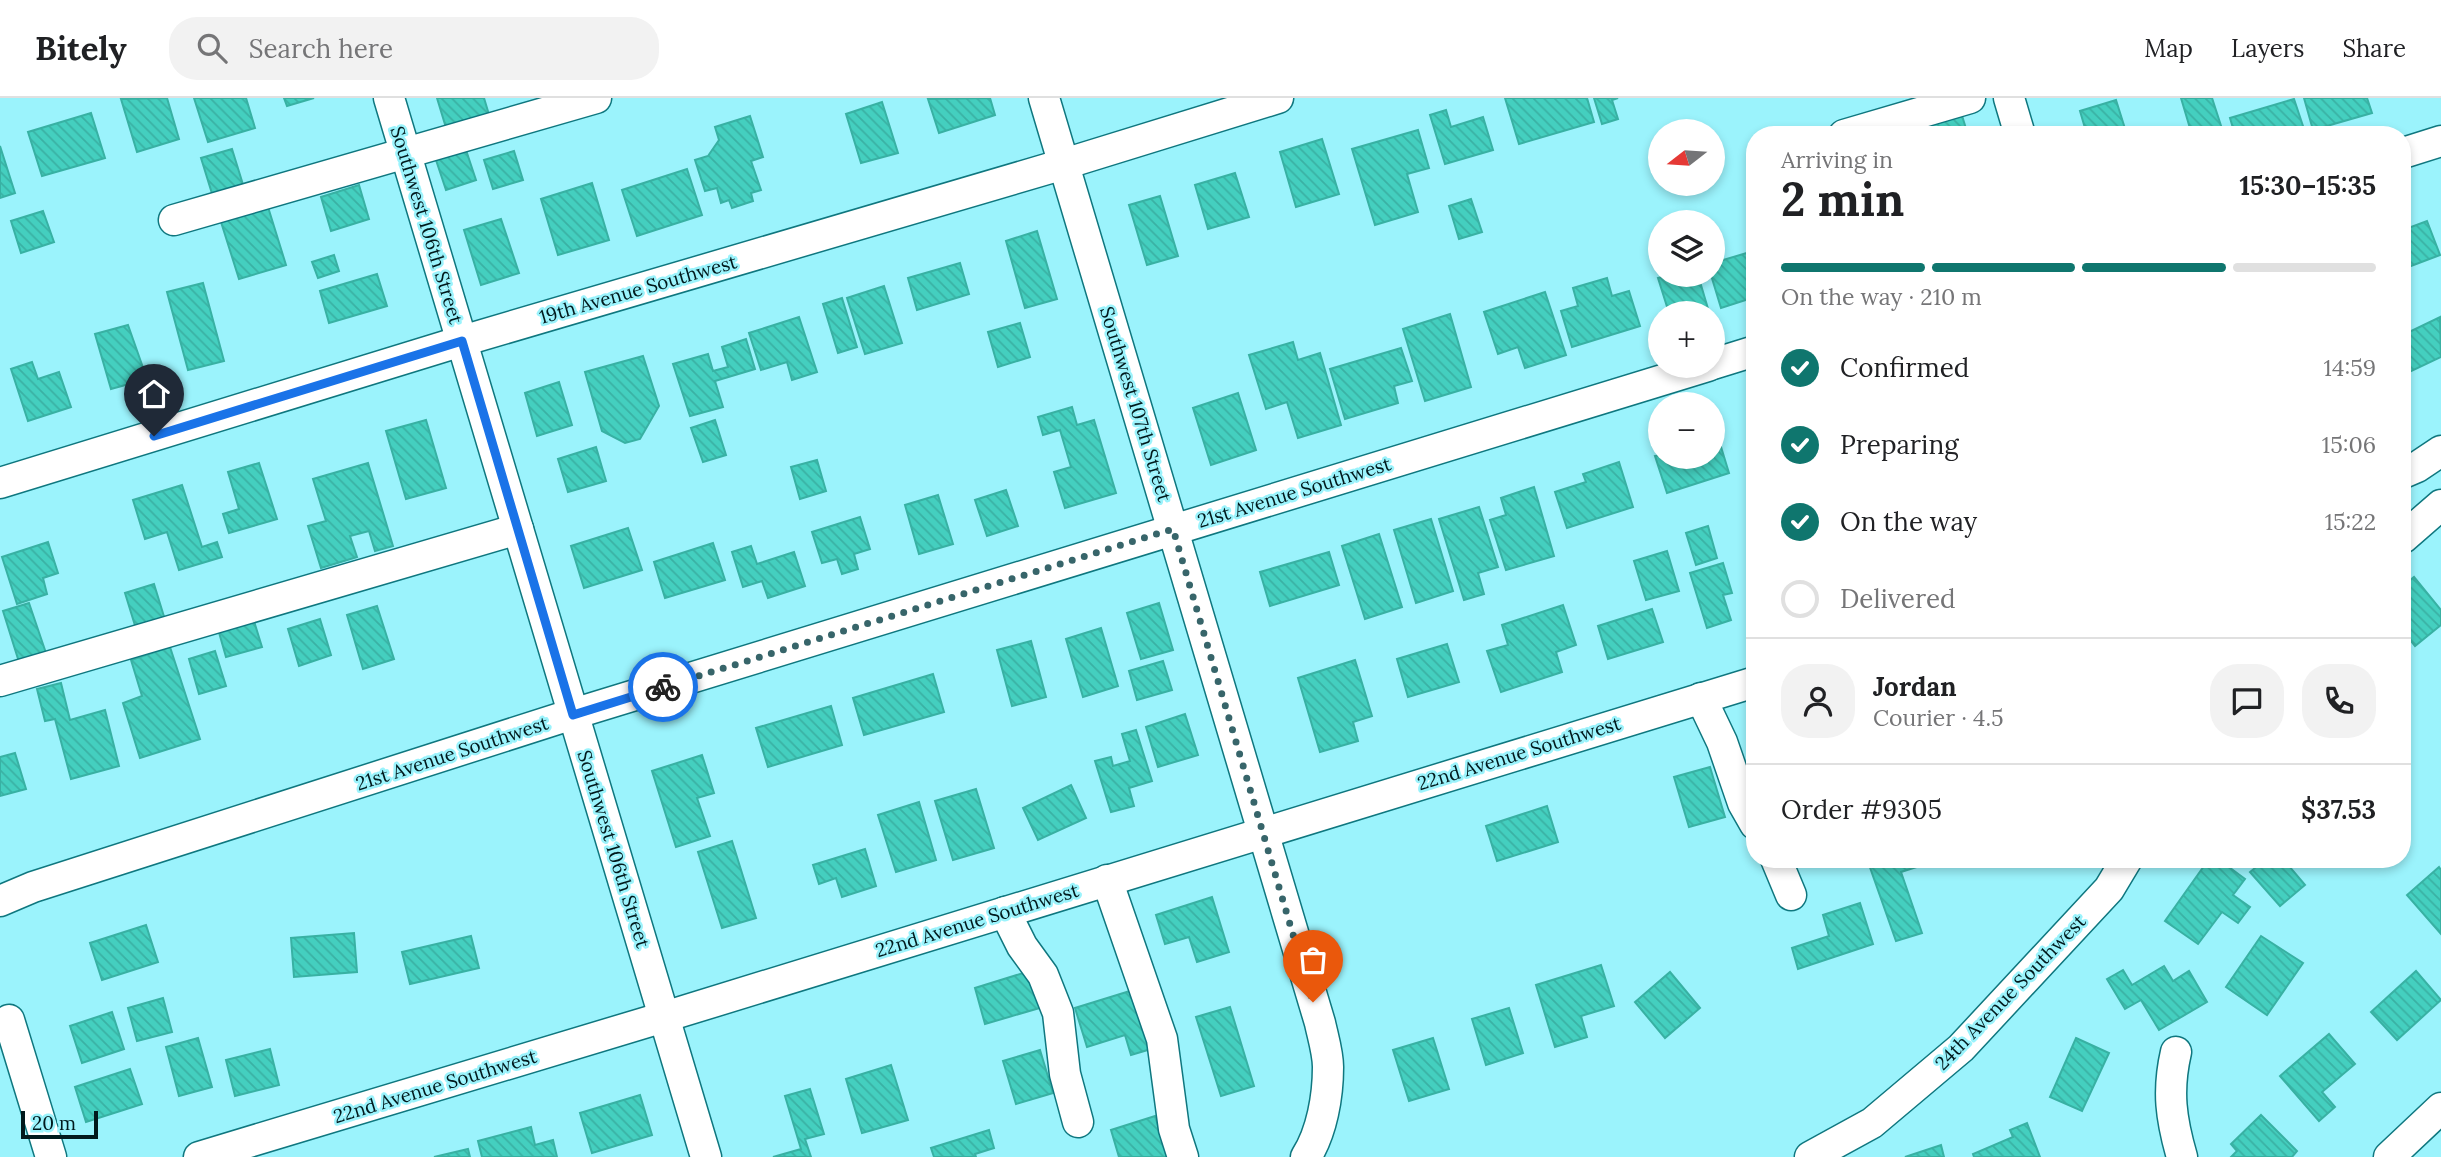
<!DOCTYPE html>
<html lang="en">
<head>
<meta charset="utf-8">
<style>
  :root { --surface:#fff; --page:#f2f2f2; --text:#202124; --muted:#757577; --line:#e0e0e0; --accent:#0f766e }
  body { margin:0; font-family:Lora,serif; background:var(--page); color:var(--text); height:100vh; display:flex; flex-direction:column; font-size:26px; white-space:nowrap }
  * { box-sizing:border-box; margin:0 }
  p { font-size:23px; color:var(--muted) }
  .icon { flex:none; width:38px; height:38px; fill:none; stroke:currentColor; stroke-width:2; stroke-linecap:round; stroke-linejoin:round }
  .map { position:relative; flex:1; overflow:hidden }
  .panel { position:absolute; left:1746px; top:28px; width:665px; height:742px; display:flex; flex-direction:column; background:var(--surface); border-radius:28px; box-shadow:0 4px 10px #0003 }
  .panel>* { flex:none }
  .needle { width:46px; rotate:253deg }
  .controls { position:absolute; left:1648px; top:21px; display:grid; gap:14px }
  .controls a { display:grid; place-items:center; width:77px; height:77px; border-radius:50%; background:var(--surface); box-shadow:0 4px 10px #0003; font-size:35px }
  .scale { position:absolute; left:21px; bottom:18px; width:77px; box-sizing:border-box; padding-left:7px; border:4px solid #01191c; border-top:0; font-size:19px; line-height:24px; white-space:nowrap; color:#01191c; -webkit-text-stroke:5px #9bf3fc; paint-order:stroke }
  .pin { position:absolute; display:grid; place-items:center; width:60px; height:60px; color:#fff; margin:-72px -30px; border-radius:50% 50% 50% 0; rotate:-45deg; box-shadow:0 0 7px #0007 }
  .pin .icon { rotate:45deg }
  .courier { position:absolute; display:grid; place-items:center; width:70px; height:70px; margin:-35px; border:5px solid #1a73e8; border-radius:50%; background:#fff; color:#222; box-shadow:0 2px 9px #0007 }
  .overview em { font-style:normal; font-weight:700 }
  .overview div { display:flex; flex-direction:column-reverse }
  .overview { display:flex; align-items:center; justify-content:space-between; height:119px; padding:0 35px }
  h1 { font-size:46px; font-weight:700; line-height:52px }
  .bar { display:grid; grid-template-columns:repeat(4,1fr); gap:10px 7px; align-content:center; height:84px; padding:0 35px }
  .bar i { height:9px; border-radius:5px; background:var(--line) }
  .bar .on { background:var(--accent) }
  .bar p { grid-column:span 4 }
  .line { display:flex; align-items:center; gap:18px; padding:0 35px; border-top:2px solid var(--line) }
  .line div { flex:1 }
  .round { display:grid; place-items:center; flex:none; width:74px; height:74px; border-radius:28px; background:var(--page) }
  ol { padding:0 35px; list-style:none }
  li { display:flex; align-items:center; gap:21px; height:77px }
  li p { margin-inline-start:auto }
  li .icon { padding:7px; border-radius:50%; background:var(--accent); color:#fff; stroke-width:4 }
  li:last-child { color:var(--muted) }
  li i { width:38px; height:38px; border:4px solid var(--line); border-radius:50% }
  header { display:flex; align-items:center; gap:42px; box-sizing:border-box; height:98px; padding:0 35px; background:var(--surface); border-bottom:2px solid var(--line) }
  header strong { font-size:33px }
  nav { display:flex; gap:38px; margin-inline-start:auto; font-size:24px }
  .search { width:490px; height:63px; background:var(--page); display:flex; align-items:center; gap:18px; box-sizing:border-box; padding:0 24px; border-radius:28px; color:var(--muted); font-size:26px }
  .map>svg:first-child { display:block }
  .building { fill:url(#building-back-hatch); stroke:#38b1a3; stroke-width:2 }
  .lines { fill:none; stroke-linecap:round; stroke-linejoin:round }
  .minor-casing { stroke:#0f777f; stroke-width:33 }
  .minor { stroke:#fff; stroke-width:30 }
  .done { stroke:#37656a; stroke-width:7; stroke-dasharray:0 12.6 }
  .route { stroke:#1a73e8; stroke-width:9 }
  .labels { text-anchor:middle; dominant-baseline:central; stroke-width:5; stroke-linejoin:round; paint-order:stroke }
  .street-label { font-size:19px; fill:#01191c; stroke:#9bf3fc }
</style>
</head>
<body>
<header>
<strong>Bitely</strong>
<div class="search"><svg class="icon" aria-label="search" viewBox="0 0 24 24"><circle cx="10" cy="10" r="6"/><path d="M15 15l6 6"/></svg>Search here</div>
<nav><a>Map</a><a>Layers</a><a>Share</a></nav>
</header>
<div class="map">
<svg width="2441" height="1059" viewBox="0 0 2441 1059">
  <defs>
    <pattern id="building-back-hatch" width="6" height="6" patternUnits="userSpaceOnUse" patternTransform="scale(1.75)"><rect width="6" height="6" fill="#44cfbf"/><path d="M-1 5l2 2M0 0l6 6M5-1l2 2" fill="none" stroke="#3ab1a4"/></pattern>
  </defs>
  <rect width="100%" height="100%" fill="#9bf3fc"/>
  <g class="building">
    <polygon points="167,0 179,41 137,54 121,1"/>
    <polygon points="194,0 246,0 255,30 208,44"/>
    <polygon points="284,0 314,0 287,8"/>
    <polygon points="437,0 484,0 490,20 447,33"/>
    <polygon points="990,0 995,17 939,35 928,1"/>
    <polygon points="1505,0 1587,0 1594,24 1519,46"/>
    <polygon points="1594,0 1618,0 1612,2 1618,21 1602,26"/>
    <polygon points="2181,0 2212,0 2224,37 2192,37"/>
    <polygon points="2304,0 2367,0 2372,15 2313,32"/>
    <polygon points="2294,1 2305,34 2296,37 2235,37 2230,20"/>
    <polygon points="2116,2 2127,37 2087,37 2080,13"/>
    <polygon points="882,4 898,55 861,65 846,16"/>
    <polygon points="1959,8 1968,37 1906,37 1902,25"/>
    <polygon points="1446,12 1451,29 1483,19 1493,52 1445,66 1430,17"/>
    <polygon points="91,15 105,60 42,78 28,34"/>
    <polygon points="750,18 763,59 751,63 761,92 751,95 753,103 732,110 729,102 721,105 717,90 705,93 695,62 708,58 719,42 715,29"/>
    <polygon points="1418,32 1429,70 1407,76 1418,114 1375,127 1352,51"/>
    <polygon points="1322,41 1339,96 1296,109 1280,54"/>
    <polygon points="0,48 15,95 0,100"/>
    <polygon points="465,49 476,82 446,92 435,59"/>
    <polygon points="232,51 245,93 214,102 201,60"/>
    <polygon points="514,53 523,82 493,91 484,62"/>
    <polygon points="687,71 702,117 637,138 622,92"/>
    <polygon points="1235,75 1249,119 1208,131 1195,87"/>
    <polygon points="592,85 609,142 558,157 541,101"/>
    <polygon points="359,87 369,121 331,133 321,99"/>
    <polygon points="1160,98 1178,158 1147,167 1129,107"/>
    <polygon points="1471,101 1482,134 1459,141 1449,108"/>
    <polygon points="268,109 286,167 239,181 221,124"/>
    <polygon points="43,113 54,144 21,155 11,123"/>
    <polygon points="501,121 519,175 481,187 464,132"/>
    <polygon points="2427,123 2440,157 2403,171 2403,132"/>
    <polygon points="1037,133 1057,201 1025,210 1006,143"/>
    <polygon points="1750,154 1755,170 1755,199 1721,210 1711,177 1713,177 1713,165"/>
    <polygon points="334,157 339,173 318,180 312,164"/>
    <polygon points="960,165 969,196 917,212 908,180"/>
    <polygon points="377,176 387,208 329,225 320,193"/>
    <polygon points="1670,177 1698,177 1709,214 1669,215 1658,180"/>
    <polygon points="1607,180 1612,198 1629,193 1640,228 1572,249 1561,213 1578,208 1573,190"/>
    <polygon points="203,185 224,263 188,272 167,194"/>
    <polygon points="884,188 902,245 865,256 847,200"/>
    <polygon points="1545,194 1566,257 1525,270 1518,249 1498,256 1484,214"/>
    <polygon points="842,200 857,249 838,255 823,206"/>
    <polygon points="1450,216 1471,289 1425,303 1403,231"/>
    <polygon points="799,219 817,274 792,282 787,264 761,272 749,235"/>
    <polygon points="2440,219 2441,259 2403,277 2403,237"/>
    <polygon points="1020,225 1030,259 998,269 988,234"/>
    <polygon points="128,227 147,281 111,291 95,236"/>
    <polygon points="746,241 755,271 715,283 723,309 690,318 673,266 708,256 713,273 728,269 722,249"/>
    <polygon points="1293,244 1298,262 1320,255 1341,327 1298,340 1287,304 1266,311 1249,257"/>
    <polygon points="1401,250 1412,283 1394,288 1398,305 1345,321 1330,271"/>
    <polygon points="643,258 659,308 640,341 625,345 602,333 585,274"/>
    <polygon points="32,264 38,281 59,274 71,309 28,323 11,271"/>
    <polygon points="559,284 572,327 537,338 525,295"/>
    <polygon points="1238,295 1256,352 1211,367 1193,310"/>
    <polygon points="1072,309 1077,327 1094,322 1116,395 1065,410 1054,374 1071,369 1060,332 1043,337 1038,319"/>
    <polygon points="426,322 446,390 406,401 386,333"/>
    <polygon points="715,322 726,357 703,364 691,330"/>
    <polygon points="1718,339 1729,375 1667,395 1655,358 1661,357 1661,359 1713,359 1713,340"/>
    <polygon points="596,349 606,383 568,394 558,361"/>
    <polygon points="817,362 826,393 800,401 791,369"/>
    <polygon points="1619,364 1633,409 1567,430 1555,394 1586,384 1583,376"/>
    <polygon points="259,365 277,421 229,435 223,416 239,411 228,374"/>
    <polygon points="368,365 393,448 375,453 369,433 350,438 357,459 321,470 308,428 326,423 313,381"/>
    <polygon points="182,387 202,449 217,444 222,459 179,472 167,434 145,441 133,402"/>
    <polygon points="1534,389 1554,458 1506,472 1490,422 1506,417 1501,400"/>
    <polygon points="1006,392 1018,428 987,438 975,402"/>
    <polygon points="938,397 953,446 919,456 905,407"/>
    <polygon points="1479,409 1498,469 1478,475 1484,496 1464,502 1439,421"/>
    <polygon points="860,419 870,451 854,456 858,471 842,476 837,461 822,465 812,434"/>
    <polygon points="1431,421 1453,493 1416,505 1394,432"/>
    <polygon points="1708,428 1717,460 1696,467 1686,435"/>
    <polygon points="628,430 642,472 584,490 571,448"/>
    <polygon points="1379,436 1402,509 1365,521 1342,448"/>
    <polygon points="48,444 58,475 43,480 47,496 17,506 2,459"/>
    <polygon points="713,445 725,482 665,500 654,464"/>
    <polygon points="751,448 757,466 794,454 805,488 768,500 762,483 743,489 732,454"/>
    <polygon points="1667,453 1679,493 1646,502 1634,463"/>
    <polygon points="1329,454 1339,487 1270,508 1260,474"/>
    <polygon points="1723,465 1732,495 1723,497 1731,522 1707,530 1690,475"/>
    <polygon points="2414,479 2441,512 2441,527 2415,548 2403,533 2403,488"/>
    <polygon points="154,486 166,525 137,534 125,495"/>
    <polygon points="29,505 46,555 19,564 3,513"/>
    <polygon points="1159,505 1173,552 1141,561 1127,515"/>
    <polygon points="1563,507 1576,547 1556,554 1562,574 1501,594 1487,553 1508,547 1502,527"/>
    <polygon points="377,508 394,561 363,571 347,517"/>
    <polygon points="1652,511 1663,544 1608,561 1598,528"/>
    <polygon points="253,520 262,549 226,559 218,531"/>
    <polygon points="320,521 331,557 299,568 288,531"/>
    <polygon points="1101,530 1118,588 1083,599 1066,541"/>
    <polygon points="1031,543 1046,599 1012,608 997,552"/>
    <polygon points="1447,546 1459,584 1408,599 1397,561"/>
    <polygon points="170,549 200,641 140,660 123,605 142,598 131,562"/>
    <polygon points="215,553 226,588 199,596 189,561"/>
    <polygon points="1355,562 1372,618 1353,624 1358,643 1320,654 1298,580"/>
    <polygon points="1163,563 1172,592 1137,602 1129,573"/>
    <polygon points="933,576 944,614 864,637 853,600"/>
    <polygon points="61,585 70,622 105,612 119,668 71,681 55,621 45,623 37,591"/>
    <polygon points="831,608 842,647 768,669 756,630"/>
    <polygon points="1185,616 1198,657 1158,669 1146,629"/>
    <polygon points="1136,632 1152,683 1129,690 1134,708 1111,714 1095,663 1111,659 1113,668 1130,663 1122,636"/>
    <polygon points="15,655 26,691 0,698 0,659"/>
    <polygon points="702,657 714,695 697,700 710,738 676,749 652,673"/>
    <polygon points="1710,669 1725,719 1689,729 1674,679"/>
    <polygon points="1071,687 1086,720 1038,742 1023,710"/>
    <polygon points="976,691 994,750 953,762 935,703"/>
    <polygon points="919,704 936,762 896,774 878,717"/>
    <polygon points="1547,708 1558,744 1497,763 1486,728"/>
    <polygon points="732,743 756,820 722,830 698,754"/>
    <polygon points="865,751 876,788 842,799 836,780 819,786 813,767"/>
    <polygon points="1867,761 1925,761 1926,766 1901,774 1922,835 1896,843"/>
    <polygon points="2209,761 2218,761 2245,781 2233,797 2250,809 2238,825 2222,814 2198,846 2165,823"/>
    <polygon points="2266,761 2283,761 2305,787 2280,808 2250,774"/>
    <polygon points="2439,769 2441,772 2441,836 2407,797"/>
    <polygon points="1212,799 1229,854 1197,864 1189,839 1165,846 1156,817"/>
    <polygon points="1860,805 1873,846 1798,871 1792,850 1829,838 1823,817"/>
    <polygon points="146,827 158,864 102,882 90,845"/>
    <polygon points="354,835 357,874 294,879 291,840"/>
    <polygon points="471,838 479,870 410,886 402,854"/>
    <polygon points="2261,838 2303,865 2267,917 2226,889"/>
    <polygon points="1601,867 1614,908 1581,918 1587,939 1555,949 1536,887"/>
    <polygon points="2164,868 2173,883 2189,873 2207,904 2159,932 2141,902 2125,911 2107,881 2123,872 2132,887"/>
    <polygon points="1033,872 1043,909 985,926 975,890"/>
    <polygon points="2416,873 2441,902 2397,942 2371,914"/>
    <polygon points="1670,874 1700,910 1665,940 1635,904"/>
    <polygon points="1133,892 1151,951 1131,957 1125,937 1087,949 1075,910"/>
    <polygon points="163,900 172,934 137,943 128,910"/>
    <polygon points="1230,909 1254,988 1221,998 1196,919"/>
    <polygon points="1509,910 1523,955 1486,967 1472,921"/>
    <polygon points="112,914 124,951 82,965 70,928"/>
    <polygon points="2329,936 2355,966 2322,994 2335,1009 2319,1023 2280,978"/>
    <polygon points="198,940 212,989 179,998 166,949"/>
    <polygon points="1433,940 1449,991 1409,1003 1393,952"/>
    <polygon points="2076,940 2109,955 2082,1013 2050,999"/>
    <polygon points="270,951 279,987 235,998 226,962"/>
    <polygon points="1040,952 1053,995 1016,1006 1003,963"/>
    <polygon points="891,967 908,1022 862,1035 846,981"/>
    <polygon points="130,971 142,1006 86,1024 75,989"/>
    <polygon points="810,991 824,1036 805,1041 811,1059 773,1059 801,1051 785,998"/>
    <polygon points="640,997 652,1037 592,1055 580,1015"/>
    <polygon points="2261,1017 2297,1053 2292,1059 2231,1059 2237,1053 2231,1046"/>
    <polygon points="1155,1018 1168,1059 1119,1059 1111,1032"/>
    <polygon points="2027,1025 2040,1059 1974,1059 1973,1056 2013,1039 2010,1032"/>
    <polygon points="531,1029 535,1047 553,1042 557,1059 482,1059 478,1043"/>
    <polygon points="989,1032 994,1050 975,1056 976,1059 934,1059 931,1050"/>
    <polygon points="1941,1047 1944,1059 1905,1059"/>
    <polygon points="468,1051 470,1059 434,1059"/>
  </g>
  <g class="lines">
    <defs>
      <g id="minor">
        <polyline points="389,0 706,1059"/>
        <path d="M 1044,0 L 1320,925 C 1323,939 1328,955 1328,969 C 1328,998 1322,1034 1306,1059"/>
        <polyline points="2009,0 2020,37"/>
        <polyline points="1844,37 1970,0"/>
        <polyline points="2403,55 2441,43"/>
        <polyline points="174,122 596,0"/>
        <polyline points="1713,266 1755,253"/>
        <polyline points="2403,375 2417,369 2441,353"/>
        <polyline points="0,385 462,243 1064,66 1278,0"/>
        <polyline points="2403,440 2441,407"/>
        <polyline points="0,583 518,431"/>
        <polyline points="1701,600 1722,644 1743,705 1755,726"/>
        <polyline points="1776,761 1791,797"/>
        <polyline points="1107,782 1162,941 1174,1031 1183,1059"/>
        <polyline points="0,803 33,789 573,616 1708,268"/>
        <polyline points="1005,814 1022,848 1043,877 1058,915 1065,976 1078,1024"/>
        <polyline points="9,922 51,1059"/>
        <path d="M 2176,954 C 2167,993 2171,1021 2182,1059"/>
        <polyline points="199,1059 664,919 1755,584"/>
        <polyline points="1810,1059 1872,1025 1961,950 2109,791 2127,761"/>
        <polyline points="2389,1059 2441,1010"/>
      </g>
    </defs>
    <use href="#minor" class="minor-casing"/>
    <use href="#minor" class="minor"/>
  </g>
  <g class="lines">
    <polyline class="done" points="663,589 1173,431 1313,904"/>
    <polyline class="route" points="154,338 462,243 573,617 663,589"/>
  </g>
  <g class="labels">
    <g class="street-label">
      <text transform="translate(427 127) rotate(73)">Southwest 106th Street</text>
      <text transform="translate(638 191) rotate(-16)">19th Avenue Southwest</text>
      <text transform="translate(1136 306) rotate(73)">Southwest 107th Street</text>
      <text transform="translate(1294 394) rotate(-17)">21st Avenue Southwest</text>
      <text transform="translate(452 655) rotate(-18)">21st Avenue Southwest</text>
      <text transform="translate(1519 655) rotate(-17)">22nd Avenue Southwest</text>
      <text transform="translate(614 751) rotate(73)">Southwest 106th Street</text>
      <text transform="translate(977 822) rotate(-17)">22nd Avenue Southwest</text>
      <text transform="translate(2010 894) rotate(-46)">24th Avenue Southwest</text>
      <text transform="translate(435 988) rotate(-17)">22nd Avenue Southwest</text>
    </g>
  </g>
</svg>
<div class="controls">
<a><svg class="needle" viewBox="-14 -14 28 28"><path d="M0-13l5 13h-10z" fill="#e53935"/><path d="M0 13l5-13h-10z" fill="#757577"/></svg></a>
<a><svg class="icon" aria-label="layers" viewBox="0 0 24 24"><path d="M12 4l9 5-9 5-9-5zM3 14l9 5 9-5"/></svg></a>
<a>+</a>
<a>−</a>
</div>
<div class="scale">20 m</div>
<div class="pin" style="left:1313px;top:904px;background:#ea580c"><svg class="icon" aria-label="bag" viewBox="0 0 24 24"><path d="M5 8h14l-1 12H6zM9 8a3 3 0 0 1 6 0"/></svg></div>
<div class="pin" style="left:154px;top:338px;background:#1f2937"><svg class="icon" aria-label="home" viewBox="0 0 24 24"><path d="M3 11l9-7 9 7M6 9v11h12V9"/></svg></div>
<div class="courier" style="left:663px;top:589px"><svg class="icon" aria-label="bike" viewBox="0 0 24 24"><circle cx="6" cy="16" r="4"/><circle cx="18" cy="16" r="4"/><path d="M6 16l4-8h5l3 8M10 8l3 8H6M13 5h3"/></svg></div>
<section class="panel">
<div class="overview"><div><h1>2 min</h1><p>Arriving in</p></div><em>15:30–15:35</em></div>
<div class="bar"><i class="on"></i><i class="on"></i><i class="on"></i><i></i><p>On the way · 210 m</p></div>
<ol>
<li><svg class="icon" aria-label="check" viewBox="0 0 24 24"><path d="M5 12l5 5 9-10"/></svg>Confirmed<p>14:59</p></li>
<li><svg class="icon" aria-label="check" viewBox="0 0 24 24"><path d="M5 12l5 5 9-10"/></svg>Preparing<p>15:06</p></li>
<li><svg class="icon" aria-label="check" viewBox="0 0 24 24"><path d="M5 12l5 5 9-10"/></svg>On the way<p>15:22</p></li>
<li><i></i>Delivered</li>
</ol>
<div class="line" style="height:126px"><a class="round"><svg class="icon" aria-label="person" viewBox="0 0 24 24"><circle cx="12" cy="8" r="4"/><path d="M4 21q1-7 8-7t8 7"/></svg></a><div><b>Jordan</b><p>Courier · 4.5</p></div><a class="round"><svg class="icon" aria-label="chat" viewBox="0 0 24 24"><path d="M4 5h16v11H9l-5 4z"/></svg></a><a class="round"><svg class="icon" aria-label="phone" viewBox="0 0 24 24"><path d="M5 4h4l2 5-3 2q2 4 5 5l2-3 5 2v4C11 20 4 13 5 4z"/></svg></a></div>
<div class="line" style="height:91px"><div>Order #9305</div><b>$37.53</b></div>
</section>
</div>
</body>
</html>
